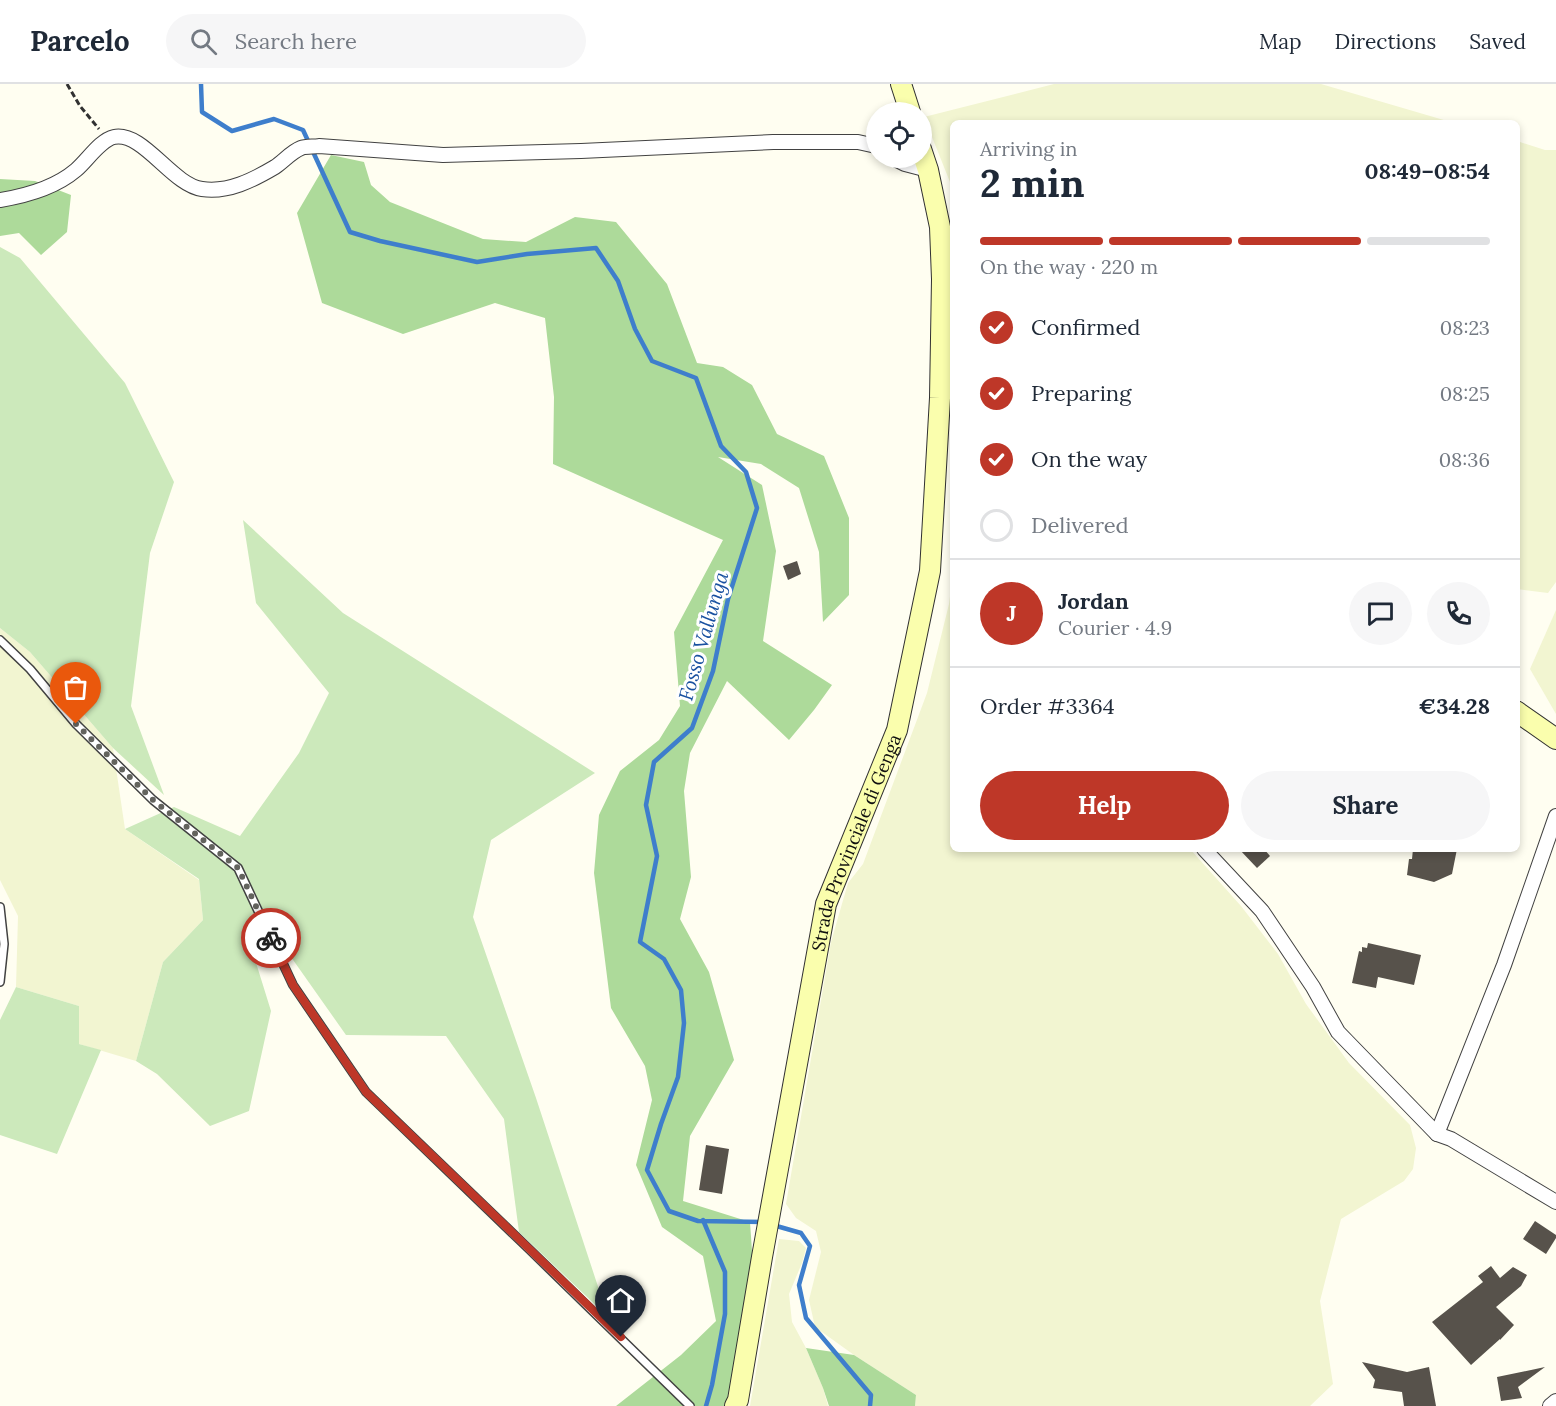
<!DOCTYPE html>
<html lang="en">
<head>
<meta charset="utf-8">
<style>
  :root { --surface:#fff; --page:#f6f6f7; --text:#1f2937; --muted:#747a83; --line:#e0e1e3; --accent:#be3728 }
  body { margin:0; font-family:Lora,serif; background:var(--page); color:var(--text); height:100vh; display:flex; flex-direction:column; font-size:22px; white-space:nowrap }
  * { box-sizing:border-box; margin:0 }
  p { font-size:20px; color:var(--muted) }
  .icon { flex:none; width:33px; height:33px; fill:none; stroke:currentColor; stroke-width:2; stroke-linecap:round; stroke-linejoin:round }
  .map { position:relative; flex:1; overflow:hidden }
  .details { position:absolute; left:950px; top:36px; width:570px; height:732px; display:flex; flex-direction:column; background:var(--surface); border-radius:9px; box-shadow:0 3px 9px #0003 }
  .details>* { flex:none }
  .controls { position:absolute; left:866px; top:18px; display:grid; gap:12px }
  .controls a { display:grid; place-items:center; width:66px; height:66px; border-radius:50%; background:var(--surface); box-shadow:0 3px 9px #0003; font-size:30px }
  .pin { position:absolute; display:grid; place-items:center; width:51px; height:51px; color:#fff; margin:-62px -26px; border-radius:50% 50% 50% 0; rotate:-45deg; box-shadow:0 0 6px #0007 }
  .pin .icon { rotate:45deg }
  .courier { position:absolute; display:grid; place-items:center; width:60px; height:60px; margin:-30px; border:4px solid #be3728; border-radius:50%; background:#fff; color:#222; box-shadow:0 2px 8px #0007 }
  .overview em { font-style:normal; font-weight:800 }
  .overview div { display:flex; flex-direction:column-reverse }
  .overview { display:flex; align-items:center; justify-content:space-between; height:102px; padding:0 30px }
  h1 { font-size:39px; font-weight:800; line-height:45px }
  .bar { display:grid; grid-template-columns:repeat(4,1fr); gap:9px 6px; align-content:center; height:72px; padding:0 30px }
  .bar i { height:8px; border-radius:4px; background:var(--line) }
  .bar .active { background:var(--accent) }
  .bar p { grid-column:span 4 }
  .line { display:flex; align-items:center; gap:15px; padding:0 30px; border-top:2px solid var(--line) }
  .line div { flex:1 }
  .round { display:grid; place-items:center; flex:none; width:63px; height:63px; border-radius:32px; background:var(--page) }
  ol { padding:0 30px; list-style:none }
  li { display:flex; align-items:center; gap:18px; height:66px }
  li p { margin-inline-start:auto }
  li .icon { padding:6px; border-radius:50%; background:var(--accent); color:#fff; stroke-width:4 }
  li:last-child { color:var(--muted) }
  li i { width:33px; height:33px; border:3px solid var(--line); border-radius:50% }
  .primary-button { display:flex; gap:12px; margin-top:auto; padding:12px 30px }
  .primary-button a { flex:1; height:69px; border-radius:36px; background:var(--accent); color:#fff; font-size:24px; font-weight:800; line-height:69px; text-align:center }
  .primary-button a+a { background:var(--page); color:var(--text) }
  header { display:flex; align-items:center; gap:36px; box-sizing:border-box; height:84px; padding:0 30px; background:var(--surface); border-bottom:2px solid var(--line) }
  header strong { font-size:28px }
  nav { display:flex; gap:33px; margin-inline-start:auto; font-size:21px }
  .search { width:420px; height:54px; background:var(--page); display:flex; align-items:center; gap:15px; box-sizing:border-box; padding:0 21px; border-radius:33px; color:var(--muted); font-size:22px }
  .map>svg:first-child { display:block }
  .farmland { fill:#f2f5d1 }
  .green { fill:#cce9bb }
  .forest { fill:#adda9a }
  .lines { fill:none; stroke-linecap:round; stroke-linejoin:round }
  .stream { stroke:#3e7ecc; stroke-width:4.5 }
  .building { fill:#57524b }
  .lane-casing { stroke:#424242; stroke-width:10 }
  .street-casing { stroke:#424242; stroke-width:16 }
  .secondary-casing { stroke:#313131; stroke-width:22 }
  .path { stroke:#313131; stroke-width:3; stroke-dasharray:6 3; stroke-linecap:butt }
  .lane { stroke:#fff; stroke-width:7 }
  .street { stroke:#fff; stroke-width:14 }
  .secondary { stroke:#fafead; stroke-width:20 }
  .done { stroke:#63635e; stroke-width:6; stroke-dasharray:0 10.8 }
  .route { stroke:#be3728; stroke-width:8 }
  .labels { text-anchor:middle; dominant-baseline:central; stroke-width:6; stroke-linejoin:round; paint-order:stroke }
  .street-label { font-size:18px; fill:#0f0f0f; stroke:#fff }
  .water-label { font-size:20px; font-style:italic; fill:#1951a0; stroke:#fff }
</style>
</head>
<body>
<header>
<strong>Parcelo</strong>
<div class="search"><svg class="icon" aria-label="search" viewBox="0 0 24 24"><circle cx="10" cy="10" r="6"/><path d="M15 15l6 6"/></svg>Search here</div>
<nav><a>Map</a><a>Directions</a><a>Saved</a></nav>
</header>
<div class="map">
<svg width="1556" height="1322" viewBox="0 0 1556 1322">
  <rect width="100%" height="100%" fill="#fffef1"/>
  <g class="farmland">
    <polygon points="1054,0 1321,0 1454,39 952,39 952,103 924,33"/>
    <polygon points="1517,57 1545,66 1556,66 1556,498 1548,509 1517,505"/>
    <polygon points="952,497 952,765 1190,765 1241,822 1278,870 1306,920 1349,979 1410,1041 1416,1064 1413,1085 1404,1097 1341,1135 1320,1217 1333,1300 1310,1322 915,1322 916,1311 854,1271 815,1243 809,1216 821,1168 816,1147 796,1134 786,1120 831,858 848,799 863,780 927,609 949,520"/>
    <polygon points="1556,526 1556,630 1530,585"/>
    <polygon points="0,544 30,568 113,664 125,745 199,796 203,836 163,878 136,977 79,960 79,922 16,903 18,832 0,796"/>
    <polygon points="779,1155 799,1157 806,1164 802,1179 789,1210 792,1238 806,1264 823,1304 828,1322 750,1322"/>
  </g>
  <g class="green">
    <polygon points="0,163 20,174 125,299 174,398 150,469 131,622 164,711 113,664 30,568 0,544"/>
    <polygon points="243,436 343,529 595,689 491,756 473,833 536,1014 608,1233 519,1148 504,1035 446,952 346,951 279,856 249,856 271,927 249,1027 210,1042 157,990 136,977 163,878 203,836 199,795 125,745 174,723 240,752 299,669 329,609 256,519"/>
    <polygon points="16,903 79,922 79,960 101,966 57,1070 0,1051 0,936"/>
  </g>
  <g class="forest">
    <polygon points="331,71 364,78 371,101 390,118 483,155 526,158 575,133 616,138 667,200 697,279 723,283 752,301 777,350 824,372 849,434 849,511 823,538 819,468 799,404 761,380 718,373 762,401 776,467 763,557 832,601 814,626 789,656 727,597 690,669 684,707 691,793 680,835 709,888 734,976 690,1052 683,1117 750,1138 754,1196 730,1322 616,1322 681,1271 716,1237 703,1172 662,1143 636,1081 652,1016 645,982 611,924 594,789 599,731 620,687 659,656 680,622 674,548 723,456 553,380 554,313 545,234 495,219 403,250 322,219 297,129"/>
    <polygon points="0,95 35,97 71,111 67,148 41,171 19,149 0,152"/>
    <polygon points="806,1264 854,1271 916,1311 915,1322 829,1322 823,1304"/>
  </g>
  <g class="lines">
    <g class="stream">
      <polyline points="201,0 202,28 232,47 274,35 303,46 350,148 380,157 477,178 527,170 596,164 618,197 635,245 652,277 696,294 721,362 746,388 757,424 728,515 713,587 692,644 654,678 646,721 657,772 640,858 664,875 681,906 684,939 678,993 661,1040 647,1086 669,1127 698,1137 765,1138"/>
      <polyline points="703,1136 725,1188 725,1230 712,1301 706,1322"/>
      <polyline points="773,1141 801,1149 810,1162 799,1201 806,1234 871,1311 870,1322"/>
    </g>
  </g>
  <g class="building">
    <polygon points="797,477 801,490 788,496 783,482"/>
    <polygon points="1239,765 1264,765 1270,772 1257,784"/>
    <polygon points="1413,765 1457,765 1452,790 1434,798 1407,791 1409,775 1412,775"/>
    <polygon points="1368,859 1421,871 1414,901 1378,893 1376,904 1352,899 1359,867 1362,868 1362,863 1367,864"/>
    <polygon points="706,1061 729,1065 722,1110 699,1106"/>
    <polygon points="1535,1137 1556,1151 1556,1154 1546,1170 1523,1155"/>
    <polygon points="1491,1182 1500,1194 1513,1183 1527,1191 1521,1202 1496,1223 1514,1241 1500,1256 1500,1255 1471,1281 1432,1238 1483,1198 1478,1192"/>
    <polygon points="1362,1278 1407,1288 1429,1283 1436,1322 1404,1322 1402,1308 1373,1304 1375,1296"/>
    <polygon points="1545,1283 1518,1303 1522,1314 1501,1317 1497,1293"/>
  </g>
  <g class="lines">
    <defs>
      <g id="lane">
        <polyline points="0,556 30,585 76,640 153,716 238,784 293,901 366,1008 529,1165 690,1322"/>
        <polyline points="0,823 4,860 0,898"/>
      </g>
      <g id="street">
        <polyline points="893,74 905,80 928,86"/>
        <path d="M 0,116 C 25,112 56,103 76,86 C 87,77 100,56 114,53 C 143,47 172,101 202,105 C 228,109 253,96 275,83 C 284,77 291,68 301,64 C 306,62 314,63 319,62 L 443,71 L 581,67 L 773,58 L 858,58 L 876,62"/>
        <polyline points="1204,765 1262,827 1313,903 1338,948 1437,1050 1451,1055 1556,1118"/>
        <polyline points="1437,1050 1504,881 1556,732"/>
        <polyline points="1550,1322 1556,1317"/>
      </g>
      <g id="secondary">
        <polyline points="901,0 910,28"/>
        <polyline points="1516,627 1556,655"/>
        <path id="s1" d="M 735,1322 L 738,1316 L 762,1173 L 826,820 L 897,646 L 930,487 L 940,314 L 942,195 L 940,143 L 928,86 L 921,65"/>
      </g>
    </defs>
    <use href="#lane" class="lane-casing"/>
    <use href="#street" class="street-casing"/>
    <use href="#secondary" class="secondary-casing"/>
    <polyline class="path" points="67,0 80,22 99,45"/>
    <use href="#lane" class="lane"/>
    <use href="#street" class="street"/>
    <use href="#secondary" class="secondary"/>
  </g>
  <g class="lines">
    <polyline class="done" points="76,640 153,716 238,784 271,854"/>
    <polyline class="route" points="271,854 293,901 366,1008 621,1253"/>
  </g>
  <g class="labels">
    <g class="street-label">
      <text stroke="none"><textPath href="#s1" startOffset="578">Strada Provinciale di Genga</textPath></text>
    </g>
    <g class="water-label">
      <text transform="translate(703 552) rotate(-74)">Fosso Vallunga</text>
    </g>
  </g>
</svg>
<div class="controls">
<a><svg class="icon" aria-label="locate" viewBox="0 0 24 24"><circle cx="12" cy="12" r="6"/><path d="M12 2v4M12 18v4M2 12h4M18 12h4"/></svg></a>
</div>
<div class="pin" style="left:76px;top:640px;background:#ea580c"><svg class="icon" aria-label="bag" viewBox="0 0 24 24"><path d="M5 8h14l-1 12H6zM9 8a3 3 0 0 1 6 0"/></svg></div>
<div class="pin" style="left:621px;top:1253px;background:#1f2937"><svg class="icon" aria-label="home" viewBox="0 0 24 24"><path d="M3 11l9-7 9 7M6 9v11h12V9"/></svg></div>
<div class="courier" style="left:271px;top:854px"><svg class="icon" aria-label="bike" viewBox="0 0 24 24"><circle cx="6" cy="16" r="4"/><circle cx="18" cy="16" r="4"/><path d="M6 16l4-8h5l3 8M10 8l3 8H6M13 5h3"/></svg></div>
<section class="details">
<div class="overview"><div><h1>2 min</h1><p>Arriving in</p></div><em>08:49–08:54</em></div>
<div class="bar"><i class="active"></i><i class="active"></i><i class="active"></i><i></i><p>On the way · 220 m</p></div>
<ol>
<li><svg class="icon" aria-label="check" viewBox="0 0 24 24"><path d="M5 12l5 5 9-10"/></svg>Confirmed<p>08:23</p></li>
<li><svg class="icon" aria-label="check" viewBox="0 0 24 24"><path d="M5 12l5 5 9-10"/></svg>Preparing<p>08:25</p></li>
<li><svg class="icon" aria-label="check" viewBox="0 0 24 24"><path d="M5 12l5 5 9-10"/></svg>On the way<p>08:36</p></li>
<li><i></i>Delivered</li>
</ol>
<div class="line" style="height:108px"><b class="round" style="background:var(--accent);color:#fff">J</b><div><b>Jordan</b><p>Courier · 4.9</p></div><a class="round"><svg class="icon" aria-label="chat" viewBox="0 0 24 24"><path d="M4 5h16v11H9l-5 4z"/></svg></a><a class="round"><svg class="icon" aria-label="phone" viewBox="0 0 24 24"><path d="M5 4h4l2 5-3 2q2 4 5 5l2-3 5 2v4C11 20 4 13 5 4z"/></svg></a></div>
<div class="line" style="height:78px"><div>Order #3364</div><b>€34.28</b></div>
<div class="primary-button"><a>Help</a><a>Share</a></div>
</section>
</div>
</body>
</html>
